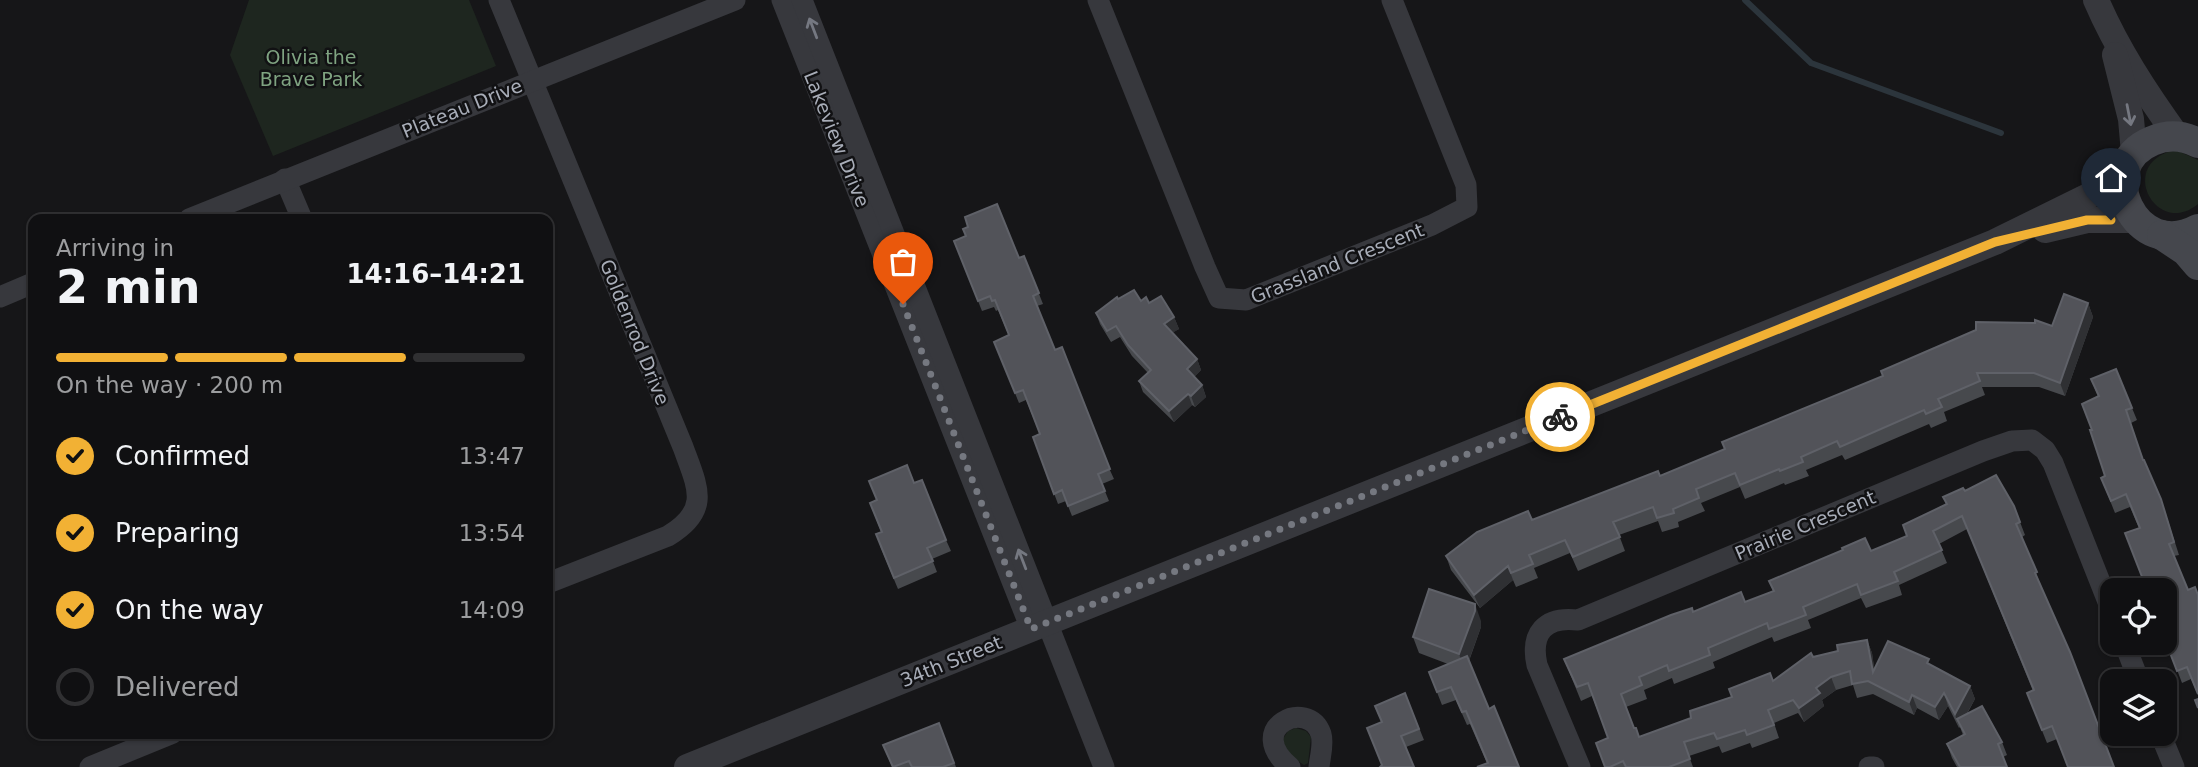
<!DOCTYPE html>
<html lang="en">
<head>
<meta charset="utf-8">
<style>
  :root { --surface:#101012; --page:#1e1e20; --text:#f1f3f6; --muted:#9c9d9f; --line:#303032; --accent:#f2b134 }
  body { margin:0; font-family:"DejaVu Sans",sans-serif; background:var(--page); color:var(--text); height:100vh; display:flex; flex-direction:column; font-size:26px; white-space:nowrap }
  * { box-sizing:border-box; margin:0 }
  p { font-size:23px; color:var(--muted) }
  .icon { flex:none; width:38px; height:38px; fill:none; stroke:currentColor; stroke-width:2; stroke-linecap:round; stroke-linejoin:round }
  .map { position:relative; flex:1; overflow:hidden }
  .details { position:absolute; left:28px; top:214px; width:525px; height:525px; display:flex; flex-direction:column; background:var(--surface); border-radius:14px; box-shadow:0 2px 5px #0004,0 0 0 2px var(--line) }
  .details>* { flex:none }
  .buttons { position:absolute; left:2100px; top:578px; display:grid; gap:14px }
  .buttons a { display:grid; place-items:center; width:77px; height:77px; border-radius:14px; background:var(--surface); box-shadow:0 2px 5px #0004,0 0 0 2px var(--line); font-size:35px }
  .pin { position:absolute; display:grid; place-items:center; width:60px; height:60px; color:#fff; margin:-72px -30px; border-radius:50% 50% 50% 0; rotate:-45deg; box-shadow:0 0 7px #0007 }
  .pin .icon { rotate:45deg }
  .courier { position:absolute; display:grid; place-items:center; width:70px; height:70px; margin:-35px; border:5px solid #f2b134; border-radius:50%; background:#fff; color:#222; box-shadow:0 2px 9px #0007 }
  .headline em { font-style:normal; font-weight:600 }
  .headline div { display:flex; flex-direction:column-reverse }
  .headline { display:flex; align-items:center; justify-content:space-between; height:119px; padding:0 28px }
  h1 { font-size:46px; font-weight:600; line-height:52px }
  .bar { display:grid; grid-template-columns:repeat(4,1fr); gap:10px 7px; align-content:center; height:84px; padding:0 28px }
  .bar i { height:9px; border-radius:5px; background:var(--line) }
  .bar .current { background:var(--accent) }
  .bar p { grid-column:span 4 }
  ol { padding:0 28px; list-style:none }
  li { display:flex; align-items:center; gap:21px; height:77px }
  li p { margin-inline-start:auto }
  li .icon { padding:7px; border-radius:50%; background:var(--accent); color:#111; stroke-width:4 }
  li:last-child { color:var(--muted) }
  li i { width:38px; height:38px; border:4px solid var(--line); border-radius:50% }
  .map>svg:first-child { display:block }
  .green { fill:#1e261f }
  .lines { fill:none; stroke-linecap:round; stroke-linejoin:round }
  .stream { stroke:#2c353c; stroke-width:6 }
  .minor { stroke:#37383d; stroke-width:21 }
  .tertiary { stroke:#37383d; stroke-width:26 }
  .secondary { stroke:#45474d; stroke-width:30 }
  .wall { fill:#47494d }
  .shaded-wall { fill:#2f3033 }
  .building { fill:#525359; stroke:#5f6168; stroke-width:2 }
  .oneway { stroke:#757881 }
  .done { stroke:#757880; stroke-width:7; stroke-dasharray:0 12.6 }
  .route { stroke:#f2b134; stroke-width:9 }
  .labels { text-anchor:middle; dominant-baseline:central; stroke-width:5; stroke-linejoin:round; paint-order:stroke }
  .park-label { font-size:19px; fill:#7fa381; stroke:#111113 }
  .street-label { font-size:19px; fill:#a8adb8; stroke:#111113 }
</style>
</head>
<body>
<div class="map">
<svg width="2198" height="767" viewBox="0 0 2198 767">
  <rect width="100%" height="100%" fill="#161618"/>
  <g class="green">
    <polygon points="249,0 469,0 496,66 273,156 230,55"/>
    <path d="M 2176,150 L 2198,160 L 2198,204 C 2156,239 2115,162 2176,150 Z"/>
    <polygon points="1296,728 1306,731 1311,737 1308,763 1304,765 1286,753 1283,739 1288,731"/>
  </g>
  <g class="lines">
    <polyline class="stream" points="1745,0 1811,63 2001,133"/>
    <g class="minor">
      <path d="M 499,0 L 683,447 C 698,488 711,510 668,536 L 548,583"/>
      <polyline points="782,0 1031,629"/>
      <polyline points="802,0 1104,767"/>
      <polyline points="1098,0 1205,267 1219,298 1246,300 1432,225 1467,207 1466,185 1392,0"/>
      <polyline points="285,179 302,219"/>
      <polyline points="189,219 735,0"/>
      <polyline points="0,297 33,283"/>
      <polyline points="2124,642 2139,681"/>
      <polyline points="2160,733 2174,767"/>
      <polyline points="90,767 173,733"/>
      <path d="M 1290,767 C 1243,728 1308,697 1321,734 C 1324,744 1320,757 1319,767"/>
      <path d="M 1580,767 L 1537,665 C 1530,633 1545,616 1578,620 L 1983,451 L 2012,441 L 2032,440 L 2045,450 L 2053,463 L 2112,612"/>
      <polyline points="1869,767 1874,767"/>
    </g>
    <g class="tertiary">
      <path d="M 2096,0 C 2117,49 2146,93 2177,136"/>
      <polyline points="2115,55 2131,119 2134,153"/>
      <polyline points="2045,230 2087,220 2136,220"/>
      <polyline points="687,767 1995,242 2123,179"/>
    </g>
    <g class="secondary">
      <path d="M 2198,143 C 2183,135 2168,134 2152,141 C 2091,166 2135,263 2198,229"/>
      <polyline points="2162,235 2186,251 2198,265"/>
    </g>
  </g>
  <g class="wall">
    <polygon points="954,241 1019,258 1024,256 1043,304 1037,306 1055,350 1114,479 1102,484 1109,501 1072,516 1066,501 1058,504 1033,437 1040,434 1026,400 1019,403 998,352 1009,336 998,310 996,311 994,307 982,311"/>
    <polygon points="1118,299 1141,301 1149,303 1174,317 1179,329 1173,332 1197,359 1201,370 1194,377 1202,385 1206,397 1195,407 1192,405 1174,422 1143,392 1139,381 1148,373 1132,356 1120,337 1111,342 1100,324 1096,313"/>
    <polygon points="2088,303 2093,317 2065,396 2039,387 1982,387 1985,395 1944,412 1947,421 1931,428 1929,424 1845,460 1842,455 1806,470 1809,476 1785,485 1784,483 1745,499 1740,487 1701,503 1705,511 1678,522 1679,527 1662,532 1658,521 1619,535 1625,551 1578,571 1570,553 1534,568 1538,578 1516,587 1513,580 1480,608 1451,570 1446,556 1532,520 1660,476 2052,326"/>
    <polygon points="2091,379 2132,408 2137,420 2131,423 2143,460 2161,499 2179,555 2174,556 2198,695 2191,679 2182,683 2165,638 2167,617 2165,612 2165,590 2147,590 2125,533 2139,528 2130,507 2115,513 2101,478 2105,476 2092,430 2098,397"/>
    <polygon points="869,481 914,483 946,540 951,551 932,559 937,572 898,589 880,546 881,532 870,503 877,500"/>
    <polygon points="1965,491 2020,522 2025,535 2022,537 2041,586 2057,739 2047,743 2027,693 2033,691 1967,529 1939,544 1947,563 1899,585 1902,595 1866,608 1861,598 1808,620 1811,628 1774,642 1772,637 1713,662 1715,668 1674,684 1672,678 1644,690 1647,699 1626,707 1634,728 1639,737 1691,718 1732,697 1773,681 1813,657 1838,651 1867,640 1872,653 1874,668 1931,665 1970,686 1975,699 1967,714 2002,742 2007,755 2003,757 2007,767 1957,767 1952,758 1947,744 1963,735 1960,727 1959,728 1948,706 1939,720 1917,708 1914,715 1873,694 1857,698 1853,685 1836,690 1822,700 1824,706 1804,722 1798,713 1774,723 1779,738 1752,748 1750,743 1722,753 1719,746 1689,756 1693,767 1605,767 1608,738 1592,696 1581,701 1564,659 1693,612 1745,602 1773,591 1769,581 1871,551 1907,536 1903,525 1946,504 1943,497"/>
    <polygon points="1481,621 1481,627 1469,661 1489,709 1487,763 1470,724 1467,725 1456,700 1442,705 1429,672 1448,664 1419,653 1413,637"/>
    <polygon points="1405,693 1424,740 1406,747 1414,767 1382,765 1381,723"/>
    <polygon points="939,723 956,767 892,767 883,745"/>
  </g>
  <g class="shaded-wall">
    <polygon points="2088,303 2093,317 2065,396 2060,383"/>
    <polygon points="1174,317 1179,329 1169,335 1164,324"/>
    <polygon points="1197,359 1201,370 1191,380 1187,369"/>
    <polygon points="1202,385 1206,397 1195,407 1191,396"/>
    <polygon points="1188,394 1192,405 1174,422 1169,411"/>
    <polygon points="1508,566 1513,580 1480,608 1474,595"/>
    <polygon points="1475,604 1481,621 1481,627 1465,671 1459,654"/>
    <polygon points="1867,640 1872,653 1877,685 1873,672"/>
    <polygon points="1831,677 1836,690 1822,700 1824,706 1804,722 1799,708 1816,688"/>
    <polygon points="1970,686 1975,699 1960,725 1957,719 1959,728 1955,714"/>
    <polygon points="1944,693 1948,706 1939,720 1935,707"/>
    <polygon points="1912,695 1917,708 1914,715 1909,702"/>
  </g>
  <g class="building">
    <polygon points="997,204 1019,258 1024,256 1039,293 1033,296 1055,350 1062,347 1110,469 1098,474 1105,491 1068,506 1062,490 1054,494 1033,437 1040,434 1023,390 1015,393 994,342 1009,335 995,300 992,301 990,296 978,301 954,241 966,236 963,229 968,227 965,217"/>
    <polygon points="1134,290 1141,301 1146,297 1149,303 1161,296 1174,317 1164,324 1197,359 1187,369 1202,385 1191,396 1188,394 1169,411 1139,381 1151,370 1128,345 1116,326 1107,331 1096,313 1117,297 1118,299"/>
    <polygon points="2064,294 2088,303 2060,383 2034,373 1977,373 1980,381 1938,399 1942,407 1926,414 1924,410 1840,447 1837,441 1801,457 1803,462 1780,471 1779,469 1740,485 1735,473 1696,489 1699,498 1673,509 1674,513 1657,518 1653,507 1613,522 1620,537 1573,557 1565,540 1529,555 1533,564 1511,573 1508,566 1474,595 1446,556 1477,532 1528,511 1532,520 1658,471 1660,476 1725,449 1722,442 1883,376 1881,371 1976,330 1976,322 2035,323 2035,320 2052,326"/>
    <polygon points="2116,369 2132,408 2126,410 2143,460 2144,460 2161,499 2174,542 2169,544 2188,590 2195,587 2198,595 2198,694 2187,667 2177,671 2167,645 2165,638 2165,618 2168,616 2165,610 2165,590 2156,590 2154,584 2146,587 2125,533 2140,528 2126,494 2111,501 2101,478 2105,476 2090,430 2092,430 2082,404 2099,396 2091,379"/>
    <polygon points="907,465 914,483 922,480 946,540 927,548 933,561 894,578 876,534 882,532 870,503 877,500 869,481"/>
    <polygon points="1996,475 2014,506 2020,522 2016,524 2037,572 2035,573 2070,652 2114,767 2068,767 2052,726 2042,730 2027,693 2034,690 1962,516 1933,531 1942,550 1894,572 1898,581 1861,595 1857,584 1803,607 1806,615 1769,629 1767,623 1708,648 1710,655 1669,671 1667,665 1639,677 1642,685 1621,694 1634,728 1636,728 1639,737 1691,718 1690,711 1732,697 1729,689 1770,673 1773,681 1811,653 1813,657 1838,651 1837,645 1867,640 1873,672 1888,641 1929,659 1927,663 1970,686 1955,714 1944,693 1935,707 1912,695 1909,702 1868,681 1852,684 1850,671 1831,677 1816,688 1820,693 1799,708 1793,700 1768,710 1774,725 1747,735 1745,730 1717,739 1714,733 1684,742 1690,759 1669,767 1626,767 1623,761 1610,767 1605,767 1596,743 1608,738 1588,683 1577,687 1564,659 1671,615 1692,608 1693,612 1741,592 1745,602 1774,591 1769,581 1843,550 1842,548 1865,538 1871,551 1907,536 1903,525 1947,504 1943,497 1963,488 1965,491"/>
    <polygon points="1429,589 1475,604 1475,611 1459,654 1413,637"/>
    <polygon points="1467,656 1489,709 1494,706 1519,767 1477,767 1488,763 1466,711 1462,712 1451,687 1437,692 1429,672"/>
    <polygon points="1405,693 1419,729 1401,736 1414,767 1380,767 1382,765 1367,728 1382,722 1375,706"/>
    <polygon points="2198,699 2198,708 2195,700"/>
    <polygon points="1982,706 2002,742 1998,744 2007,767 1960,767 1947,744 1965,734 1957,719"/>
    <polygon points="939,723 954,763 943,767 912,767 909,761 893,767 883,745"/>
  </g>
  <defs><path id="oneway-shaft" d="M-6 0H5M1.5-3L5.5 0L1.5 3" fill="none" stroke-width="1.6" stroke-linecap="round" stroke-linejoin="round" transform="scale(1.75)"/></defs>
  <g class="oneway">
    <use href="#oneway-shaft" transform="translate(813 28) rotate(-111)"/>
    <use href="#oneway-shaft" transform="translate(2129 115) rotate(79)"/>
    <use href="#oneway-shaft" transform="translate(1022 559) rotate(-111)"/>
  </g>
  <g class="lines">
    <polyline class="done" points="903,304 1031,629 1560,417"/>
    <polyline class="route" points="1560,417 1995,242 2087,220 2111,220"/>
  </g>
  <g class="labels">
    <g class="park-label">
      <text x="311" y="57">Olivia the<tspan x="311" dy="22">Brave Park</tspan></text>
    </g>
    <g class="street-label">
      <text transform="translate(462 108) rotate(-22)">Plateau Drive</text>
      <text transform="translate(837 139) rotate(68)">Lakeview Drive</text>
      <text transform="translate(1337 263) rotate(-22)">Grassland Crescent</text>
      <text transform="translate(635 332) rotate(68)">Goldenrod Drive</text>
      <text transform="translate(1805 525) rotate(-23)">Prairie Crescent</text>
      <text transform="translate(951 661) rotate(-22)">34th Street</text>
    </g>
  </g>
</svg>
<div class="buttons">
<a><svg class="icon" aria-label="locate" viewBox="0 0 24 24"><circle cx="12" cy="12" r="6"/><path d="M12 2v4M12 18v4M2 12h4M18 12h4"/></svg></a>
<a><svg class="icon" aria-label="layers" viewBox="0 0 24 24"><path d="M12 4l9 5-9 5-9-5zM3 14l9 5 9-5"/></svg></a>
</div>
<div class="pin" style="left:903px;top:304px;background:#ea580c"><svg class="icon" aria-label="bag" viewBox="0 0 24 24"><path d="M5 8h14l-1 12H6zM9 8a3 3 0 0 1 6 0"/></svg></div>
<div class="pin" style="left:2111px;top:220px;background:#1f2937"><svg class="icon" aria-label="home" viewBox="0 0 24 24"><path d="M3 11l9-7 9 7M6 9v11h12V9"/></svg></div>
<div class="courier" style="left:1560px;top:417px"><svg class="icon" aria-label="bike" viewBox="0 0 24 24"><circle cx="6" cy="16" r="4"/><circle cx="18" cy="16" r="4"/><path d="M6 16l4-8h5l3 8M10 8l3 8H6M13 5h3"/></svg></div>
<section class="details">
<div class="headline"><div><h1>2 min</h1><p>Arriving in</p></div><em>14:16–14:21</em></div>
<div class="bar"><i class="current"></i><i class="current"></i><i class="current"></i><i></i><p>On the way · 200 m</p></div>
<ol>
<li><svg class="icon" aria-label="check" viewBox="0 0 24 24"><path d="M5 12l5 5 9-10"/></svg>Confirmed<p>13:47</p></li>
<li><svg class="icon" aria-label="check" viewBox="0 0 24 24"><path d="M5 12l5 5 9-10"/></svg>Preparing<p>13:54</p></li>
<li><svg class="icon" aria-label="check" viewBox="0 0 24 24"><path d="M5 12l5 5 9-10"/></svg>On the way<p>14:09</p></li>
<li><i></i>Delivered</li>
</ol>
</section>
</div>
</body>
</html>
